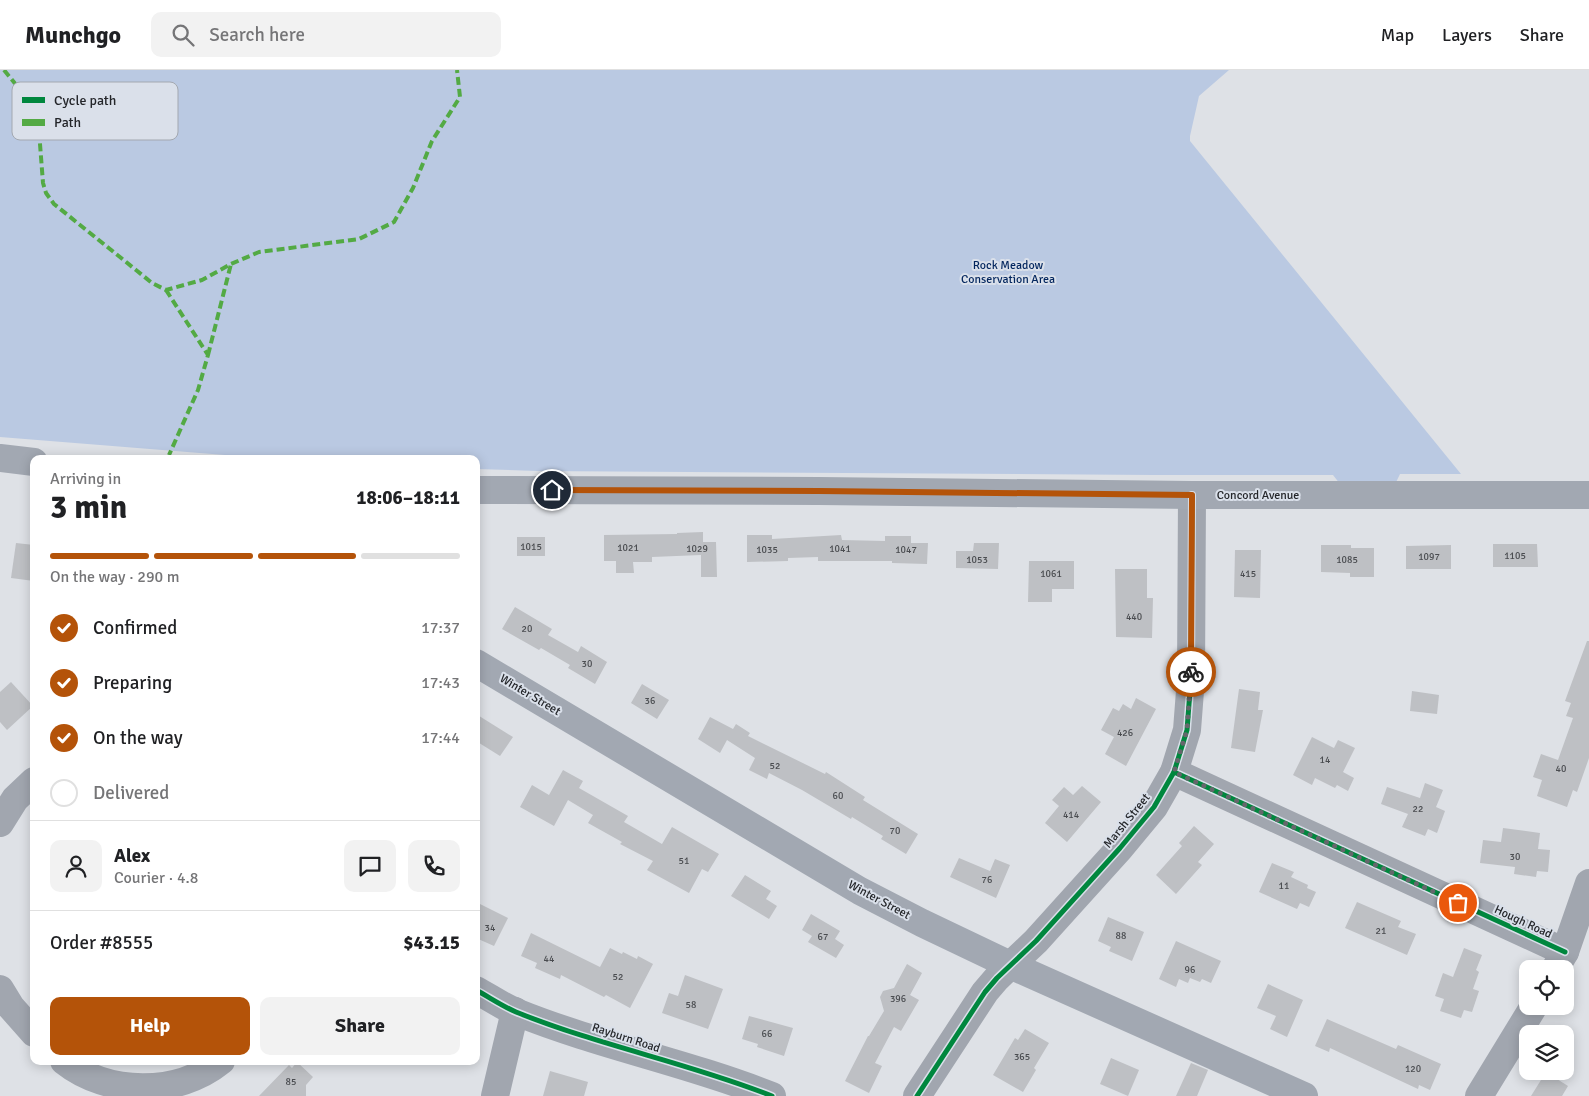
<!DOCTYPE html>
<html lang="en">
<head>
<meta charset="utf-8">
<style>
  :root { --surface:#fff; --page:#f2f2f2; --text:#202124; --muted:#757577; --line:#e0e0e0; --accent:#b45309 }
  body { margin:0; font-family:Signika,sans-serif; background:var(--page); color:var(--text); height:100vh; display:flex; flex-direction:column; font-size:19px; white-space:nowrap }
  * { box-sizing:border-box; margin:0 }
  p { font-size:16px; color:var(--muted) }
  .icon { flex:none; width:28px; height:28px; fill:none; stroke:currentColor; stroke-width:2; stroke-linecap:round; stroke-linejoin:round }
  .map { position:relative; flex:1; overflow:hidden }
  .sheet { position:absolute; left:30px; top:385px; width:450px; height:610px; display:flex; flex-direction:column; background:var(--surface); border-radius:10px; box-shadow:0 2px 12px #0003 }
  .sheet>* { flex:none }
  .buttons { position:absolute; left:1519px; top:890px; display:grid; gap:10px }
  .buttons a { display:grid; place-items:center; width:55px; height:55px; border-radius:10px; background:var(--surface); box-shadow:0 2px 12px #0003; font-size:25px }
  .pin { position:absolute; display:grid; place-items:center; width:42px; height:42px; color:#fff; margin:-21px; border:2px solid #fff; border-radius:50%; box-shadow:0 1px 5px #0007 }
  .courier { position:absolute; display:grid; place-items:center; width:50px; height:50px; margin:-25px; border:4px solid #b45309; border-radius:50%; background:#fff; color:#222; box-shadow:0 1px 6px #0007 }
  .head em { font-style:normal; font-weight:700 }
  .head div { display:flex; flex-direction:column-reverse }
  .head { display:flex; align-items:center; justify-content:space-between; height:85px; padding:0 20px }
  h1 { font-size:32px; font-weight:700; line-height:38px }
  .bar { display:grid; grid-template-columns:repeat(4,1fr); gap:8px 5px; align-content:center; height:60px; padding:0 20px }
  .bar i { height:6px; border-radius:4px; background:var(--line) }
  .bar .selected { background:var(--accent) }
  .bar p { grid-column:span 4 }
  .line { display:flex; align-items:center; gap:12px; padding:0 20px; border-top:1px solid var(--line) }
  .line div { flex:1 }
  .round { display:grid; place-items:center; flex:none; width:52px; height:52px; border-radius:10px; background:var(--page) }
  ol { padding:0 20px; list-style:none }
  li { display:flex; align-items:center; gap:15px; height:55px }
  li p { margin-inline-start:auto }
  li .icon { padding:5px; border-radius:50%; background:var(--accent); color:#fff; stroke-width:4 }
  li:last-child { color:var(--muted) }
  li i { width:28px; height:28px; border:2px solid var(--line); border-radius:50% }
  .action { display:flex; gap:10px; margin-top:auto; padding:10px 20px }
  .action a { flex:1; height:58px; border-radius:10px; background:var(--accent); color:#fff; font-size:20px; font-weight:700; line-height:58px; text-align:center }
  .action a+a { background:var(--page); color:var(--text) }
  header { display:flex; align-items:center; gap:30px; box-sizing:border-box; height:70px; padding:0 25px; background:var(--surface); border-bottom:1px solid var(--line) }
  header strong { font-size:24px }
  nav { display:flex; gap:28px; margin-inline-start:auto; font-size:18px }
  .search { width:350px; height:45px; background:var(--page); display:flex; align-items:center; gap:12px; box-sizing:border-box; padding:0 18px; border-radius:10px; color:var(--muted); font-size:19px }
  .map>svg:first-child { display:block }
  .green { fill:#bac9e2 }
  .building { fill:#bec0c4 }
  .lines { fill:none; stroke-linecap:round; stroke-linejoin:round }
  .minor { stroke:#a1a6af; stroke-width:28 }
  .major { stroke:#a2a8b2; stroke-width:28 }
  .quiet { stroke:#53aa44; stroke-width:4; stroke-dasharray:8 4; stroke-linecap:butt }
  .cycleway-casing { stroke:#dae0ea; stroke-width:8 }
  .cycleway { stroke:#00873e; stroke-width:5 }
  .done { stroke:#65676c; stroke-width:5; stroke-dasharray:0 9 }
  .route { stroke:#b45309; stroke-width:6 }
  .labels { text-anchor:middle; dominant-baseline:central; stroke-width:4; stroke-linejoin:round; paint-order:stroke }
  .number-label { font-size:10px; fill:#4a4c50 }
  .park-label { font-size:12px; fill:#03265e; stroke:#dae0ea }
  .street-label { font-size:12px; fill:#24262a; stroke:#dae0ea }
  .key { fill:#dae0ea; stroke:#a3a8b0; stroke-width:1 }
  .key-label { font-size:14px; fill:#24262a }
</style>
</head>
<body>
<header>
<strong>Munchgo</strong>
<div class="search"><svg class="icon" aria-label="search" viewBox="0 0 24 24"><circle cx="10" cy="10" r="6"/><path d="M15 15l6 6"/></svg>Search here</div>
<nav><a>Map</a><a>Layers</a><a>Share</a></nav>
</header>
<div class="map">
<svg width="1589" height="1026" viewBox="0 0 1589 1026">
  <rect width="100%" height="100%" fill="#dee1e6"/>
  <polygon class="green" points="0,0 1229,0 1199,26 1190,66 1190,71 1461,404 1400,404 1386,433 1354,432 1333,405 1154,405 538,401 476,399 476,389 275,389 0,367"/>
  <g class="building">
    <polygon points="703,462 703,472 716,472 717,507 701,507 701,485 652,487 652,492 633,492 634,503 616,503 616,491 604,491 604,465 677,464 677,463"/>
    <polygon points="747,465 772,465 772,469 841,465 842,470 885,471 885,466 911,466 911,473 928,473 927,494 892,493 892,491 818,491 818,487 788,488 788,491 747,492"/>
    <rect x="517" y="467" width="28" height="19"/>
    <polygon points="16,473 34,475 34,511 11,508"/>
    <polygon points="974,473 999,473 998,499 956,498 956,481 973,481"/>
    <polygon points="1493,474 1537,474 1538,497 1493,497"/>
    <polygon points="1321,475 1351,475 1351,478 1374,478 1374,507 1350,507 1350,503 1321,502"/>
    <polygon points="1451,475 1451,499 1406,499 1406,476"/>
    <polygon points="1235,480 1261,480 1260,528 1234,527"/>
    <polygon points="1029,491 1074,491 1074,519 1052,519 1052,532 1028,532"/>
    <polygon points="1115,499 1147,499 1147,528 1153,528 1152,568 1116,567"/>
    <polygon points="515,537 552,559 548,565 578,582 581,576 607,592 595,614 568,598 570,595 541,578 539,580 502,559"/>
    <polygon points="1587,571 1589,571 1589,688 1577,722 1573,720 1567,737 1537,726 1542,710 1533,707 1541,684 1558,690 1573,648 1566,646 1571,633 1565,631"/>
    <polygon points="11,612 33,636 7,660 0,652 0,622"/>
    <polygon points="642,614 669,630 657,649 631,633"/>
    <polygon points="1239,619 1260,622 1258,640 1263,640 1255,682 1231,678"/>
    <polygon points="1412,621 1439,625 1437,644 1410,641"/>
    <polygon points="1136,628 1156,639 1126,696 1105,684 1114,667 1101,660 1113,638 1119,641 1123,634 1131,639"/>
    <polygon points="476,644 513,667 500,686 476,671"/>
    <polygon points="710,647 733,659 736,654 750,663 748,666 825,704 826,702 865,727 863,730 918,764 906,784 881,769 883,766 852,747 851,749 802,720 769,703 767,709 749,700 755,688 727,670 720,683 698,669"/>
    <polygon points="1312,667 1334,678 1338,670 1355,678 1343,702 1354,708 1348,721 1337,715 1335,718 1315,708 1312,715 1293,705"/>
    <polygon points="563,700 583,711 579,718 628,746 624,752 662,774 672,757 719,784 708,802 702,799 689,823 647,800 653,791 620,774 622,772 588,753 593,745 568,730 554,756 520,737 532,715 549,725"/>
    <polygon points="1425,713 1443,720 1436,737 1445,741 1437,763 1428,759 1425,766 1402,757 1408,744 1381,734 1387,717 1420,728"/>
    <polygon points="1082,716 1101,732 1067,772 1045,753 1059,736 1052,730 1064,717 1073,725"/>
    <polygon points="1194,756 1214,774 1198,792 1202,795 1176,824 1156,805 1182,776 1179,773"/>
    <polygon points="1503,758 1540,763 1538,779 1550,780 1548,802 1537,801 1536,807 1514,804 1515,797 1480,793 1483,770 1501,772"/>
    <polygon points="959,788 990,801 995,789 1010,795 996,828 950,807"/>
    <polygon points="1272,793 1294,802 1291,807 1308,815 1307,818 1316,822 1309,837 1300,833 1297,839 1259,822"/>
    <polygon points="745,805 771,821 766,829 777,836 769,849 731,826"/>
    <polygon points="476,832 508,848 494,876 476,868"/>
    <polygon points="1357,832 1401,851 1398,857 1416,864 1407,885 1345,858"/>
    <polygon points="811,844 840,861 835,869 844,875 836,888 808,872 812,866 802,860"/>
    <polygon points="1108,847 1144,862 1132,891 1109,881 1111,877 1098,871"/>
    <polygon points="531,863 600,897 610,878 622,884 623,882 637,889 638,886 653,894 630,938 606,925 604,927 561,905 560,909 535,898 537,893 521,886"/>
    <polygon points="1176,871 1221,891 1211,913 1202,909 1200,912 1190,908 1188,913 1179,909 1176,917 1159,909"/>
    <polygon points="1464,878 1482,885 1476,900 1479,902 1473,919 1479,921 1472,942 1464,940 1461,948 1440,941 1444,929 1435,926 1443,903 1453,907"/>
    <polygon points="907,894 922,903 910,925 919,930 901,961 894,957 875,993 882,996 869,1023 845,1011 868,966 869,966 884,941 880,927 883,921 894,918"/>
    <polygon points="685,905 723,919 708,959 662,943 669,923 678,926"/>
    <polygon points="1268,914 1303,930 1287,967 1270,959 1276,946 1257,938"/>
    <polygon points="749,946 793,958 784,986 757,977 758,974 742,969"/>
    <polygon points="1327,949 1396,979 1398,975 1441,994 1430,1020 1419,1015 1418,1019 1330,978 1329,982 1315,976"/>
    <polygon points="1025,959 1049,973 1034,998 1036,1000 1023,1022 993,1005 1015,968 1018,970"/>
    <polygon points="1111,988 1139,1000 1128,1026 1100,1014"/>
    <polygon points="297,992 313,1007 306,1015 306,1026 259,1026 289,995 292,998"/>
    <polygon points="1191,993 1208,1000 1197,1026 1176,1026"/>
    <polygon points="550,1001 588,1012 584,1026 543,1026"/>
    <polygon points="1546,1002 1568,1016 1562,1026 1531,1026"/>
  </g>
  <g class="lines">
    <g class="minor">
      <polyline points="1174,702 1565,882"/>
      <polyline points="0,753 15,729 34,711"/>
      <polyline points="1555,899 1565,882 1589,813"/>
      <polyline points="0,919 11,937 34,963"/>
      <path d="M 476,920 C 489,927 502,936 516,942 C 600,976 689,993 772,1026"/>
      <path d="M 64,991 C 108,1026 178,1026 221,991"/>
      <polyline points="495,1026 515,941"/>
      <polyline points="917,1026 985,922 997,908 1036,871 1120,778 1154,737 1174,702 1187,660 1191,608 1192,425"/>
      <polyline points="1479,1026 1534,936"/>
    </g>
    <g class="major">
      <polyline points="0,388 34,392"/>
      <polyline points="476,420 819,421 1192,425 1589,425"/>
      <polyline points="476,593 860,821 922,853 1010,895 1304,1026"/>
    </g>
    <g class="quiet">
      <polyline points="4,0 30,32 39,61 43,113 46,123 54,134 136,200 152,213 166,220 202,210 231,194 259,182 359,169 394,152 413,118 432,71 460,27 457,0"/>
      <polyline points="166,220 208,285 198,320 169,385"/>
      <polyline points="208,285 231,194"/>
    </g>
    <defs>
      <g id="cycleway">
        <polyline points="1174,702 1565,882"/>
        <path d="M 476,920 C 489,927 502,936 516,942 C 600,976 689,993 772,1026"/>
        <polyline points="917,1026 985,922 997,908 1036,871 1120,778 1154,737 1174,702 1187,660 1191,608 1192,425"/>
      </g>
    </defs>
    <use href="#cycleway" class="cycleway-casing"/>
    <use href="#cycleway" class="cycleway"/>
  </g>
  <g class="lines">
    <polyline class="done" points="1191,602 1187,660 1174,702 1458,833"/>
    <polyline class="route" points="552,420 819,421 1192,425 1191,602"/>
  </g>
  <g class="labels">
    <g class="number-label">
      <text x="531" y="477">1015</text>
      <text x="628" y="478">1021</text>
      <text x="697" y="479">1029</text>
      <text x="840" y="479">1041</text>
      <text x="767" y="480">1035</text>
      <text x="906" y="480">1047</text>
      <text x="1515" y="486">1105</text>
      <text x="1429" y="487">1097</text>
      <text x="977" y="490">1053</text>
      <text x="1347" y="490">1085</text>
      <text x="1051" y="504">1061</text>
      <text x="1248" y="504">415</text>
      <text x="1134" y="547">440</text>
      <text x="527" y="559">20</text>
      <text x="587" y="594">30</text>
      <text x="650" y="631">36</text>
      <text x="1125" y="663">426</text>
      <text x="1325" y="690">14</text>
      <text x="775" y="696">52</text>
      <text x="1561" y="699">40</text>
      <text x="838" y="726">60</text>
      <text x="1418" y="739">22</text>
      <text x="1071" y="745">414</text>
      <text x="895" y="761">70</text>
      <text x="1515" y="787">30</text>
      <text x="684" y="791">51</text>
      <text x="987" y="810">76</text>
      <text x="1284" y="816">11</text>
      <text x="490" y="858">34</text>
      <text x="1381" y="861">21</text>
      <text x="1121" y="866">88</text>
      <text x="823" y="867">67</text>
      <text x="549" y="889">44</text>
      <text x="1190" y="900">96</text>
      <text x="618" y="907">52</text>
      <text x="898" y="929">396</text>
      <text x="691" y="935">58</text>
      <text x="767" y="964">66</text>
      <text x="1022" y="987">365</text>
      <text x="1413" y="999">120</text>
      <text x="291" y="1012">85</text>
    </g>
    <g class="park-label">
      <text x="1008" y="195">Rock Meadow<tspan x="1008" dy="14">Conservation Area</tspan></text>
    </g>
    <g class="street-label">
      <text x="1258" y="425">Concord Avenue</text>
      <text transform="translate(530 625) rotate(31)">Winter Street</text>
      <text transform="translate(1127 751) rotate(-51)">Marsh Street</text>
      <text transform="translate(879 830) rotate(28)">Winter Street</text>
      <text transform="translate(1523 852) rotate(25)">Hough Road</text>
      <text transform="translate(626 968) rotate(18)">Rayburn Road</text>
    </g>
  </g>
  <rect x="12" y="12" width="166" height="58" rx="8" class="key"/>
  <rect x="22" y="27" width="23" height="6" fill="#00873e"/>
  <rect x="22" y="49" width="23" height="7" fill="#53aa44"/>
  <g class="key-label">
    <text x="54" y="35">Cycle path</text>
    <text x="54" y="57">Path</text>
  </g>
</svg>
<div class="buttons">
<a><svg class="icon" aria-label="locate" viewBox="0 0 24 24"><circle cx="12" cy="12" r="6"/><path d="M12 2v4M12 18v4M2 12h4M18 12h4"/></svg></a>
<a><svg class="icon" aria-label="layers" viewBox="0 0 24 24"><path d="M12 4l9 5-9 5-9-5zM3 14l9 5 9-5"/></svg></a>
</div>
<div class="pin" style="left:1458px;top:833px;background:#ea580c"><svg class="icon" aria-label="bag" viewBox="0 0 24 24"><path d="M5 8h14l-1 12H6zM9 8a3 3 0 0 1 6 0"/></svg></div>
<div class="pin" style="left:552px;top:420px;background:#1f2937"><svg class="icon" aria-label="home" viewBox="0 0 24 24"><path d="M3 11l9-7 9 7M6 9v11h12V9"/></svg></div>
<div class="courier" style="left:1191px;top:602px"><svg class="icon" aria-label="bike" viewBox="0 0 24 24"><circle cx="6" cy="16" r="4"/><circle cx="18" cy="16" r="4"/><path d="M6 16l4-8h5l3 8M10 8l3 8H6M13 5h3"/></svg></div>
<section class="sheet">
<div class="head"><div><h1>3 min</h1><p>Arriving in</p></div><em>18:06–18:11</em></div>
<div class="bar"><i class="selected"></i><i class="selected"></i><i class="selected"></i><i></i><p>On the way · 290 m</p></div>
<ol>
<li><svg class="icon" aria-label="check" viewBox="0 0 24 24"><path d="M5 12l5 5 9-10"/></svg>Confirmed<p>17:37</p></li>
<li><svg class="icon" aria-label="check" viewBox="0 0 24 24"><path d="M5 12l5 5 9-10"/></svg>Preparing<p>17:43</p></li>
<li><svg class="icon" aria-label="check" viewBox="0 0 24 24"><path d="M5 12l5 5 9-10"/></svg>On the way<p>17:44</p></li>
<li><i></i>Delivered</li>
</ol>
<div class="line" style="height:90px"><a class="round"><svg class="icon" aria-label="person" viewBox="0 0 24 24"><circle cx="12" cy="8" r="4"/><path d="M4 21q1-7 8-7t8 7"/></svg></a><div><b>Alex</b><p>Courier · 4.8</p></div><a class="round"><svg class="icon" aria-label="chat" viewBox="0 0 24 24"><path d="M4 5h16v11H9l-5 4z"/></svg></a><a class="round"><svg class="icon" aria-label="phone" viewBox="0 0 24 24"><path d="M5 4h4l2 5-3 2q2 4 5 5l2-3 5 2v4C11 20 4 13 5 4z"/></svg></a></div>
<div class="line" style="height:65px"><div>Order #8555</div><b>$43.15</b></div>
<div class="action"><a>Help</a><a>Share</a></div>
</section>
</div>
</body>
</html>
